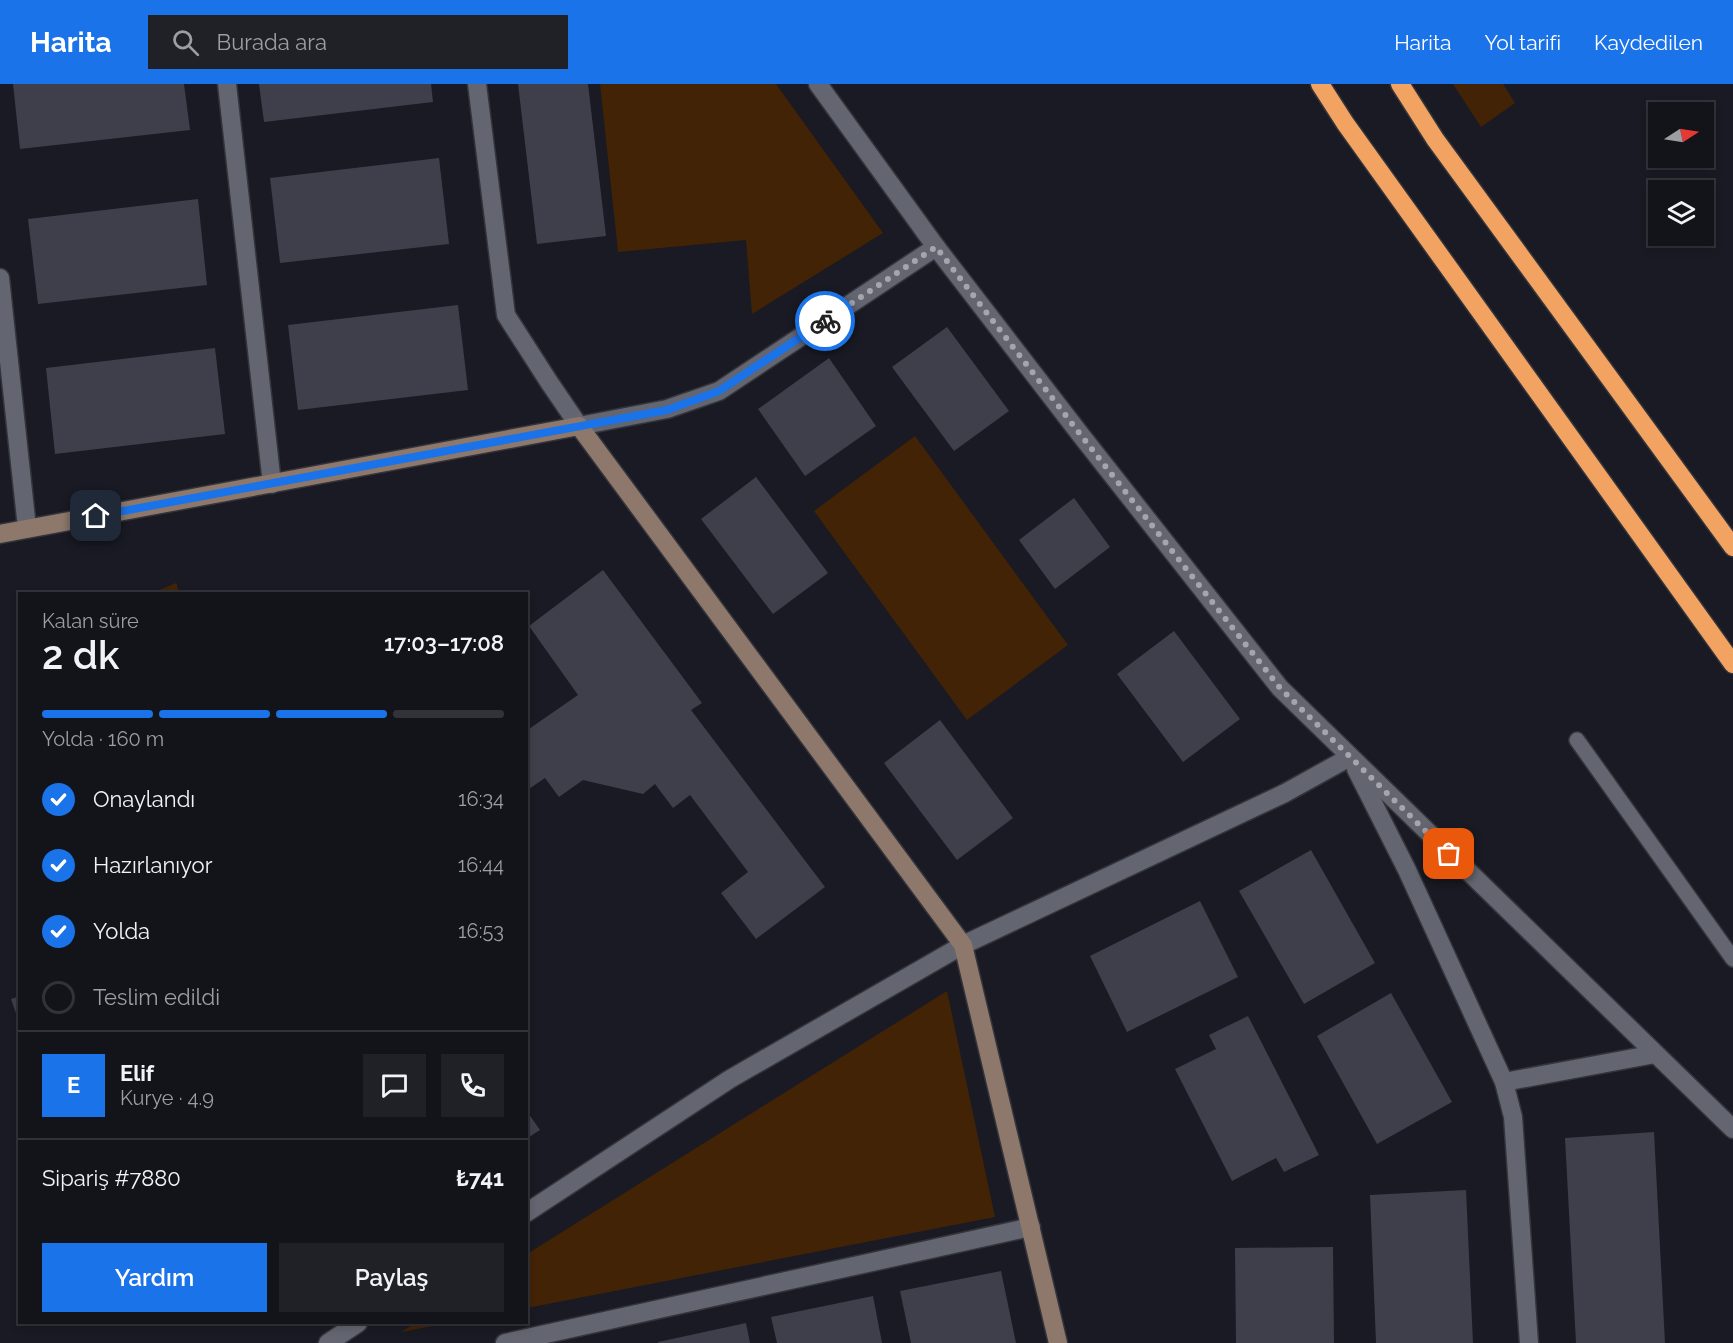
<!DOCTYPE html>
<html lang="tr">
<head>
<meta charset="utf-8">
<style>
  :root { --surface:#13141a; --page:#202127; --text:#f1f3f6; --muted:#9d9ea2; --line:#323339; --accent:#1a73e8 }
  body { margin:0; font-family:Raleway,sans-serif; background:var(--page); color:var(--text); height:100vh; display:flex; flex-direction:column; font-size:22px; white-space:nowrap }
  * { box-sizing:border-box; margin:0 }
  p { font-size:20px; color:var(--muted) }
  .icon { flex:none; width:33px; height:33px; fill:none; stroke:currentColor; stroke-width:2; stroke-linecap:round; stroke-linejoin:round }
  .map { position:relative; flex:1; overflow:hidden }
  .drawer { position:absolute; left:18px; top:508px; width:510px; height:732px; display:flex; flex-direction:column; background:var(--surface); border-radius:0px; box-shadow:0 3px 9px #0003,0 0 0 2px var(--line) }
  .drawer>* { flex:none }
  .needle { width:39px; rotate:78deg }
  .buttons { position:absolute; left:1648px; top:18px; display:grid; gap:12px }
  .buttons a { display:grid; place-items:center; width:66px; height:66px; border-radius:0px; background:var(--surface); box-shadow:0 3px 9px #0003,0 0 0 2px var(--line); font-size:30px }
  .pin { position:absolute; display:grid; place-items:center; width:51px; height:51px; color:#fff; margin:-26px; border-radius:12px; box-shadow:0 3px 9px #0006 }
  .courier { position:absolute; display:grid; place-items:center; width:60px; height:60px; margin:-30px; border:4px solid #1a73e8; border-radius:50%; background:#fff; color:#222; box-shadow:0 2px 8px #0007 }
  .head em { font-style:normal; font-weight:600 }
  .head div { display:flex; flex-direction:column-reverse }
  .head { display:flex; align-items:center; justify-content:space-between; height:102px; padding:0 24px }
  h1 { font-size:39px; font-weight:600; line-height:45px }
  .bar { display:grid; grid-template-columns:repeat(4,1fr); gap:9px 6px; align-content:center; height:72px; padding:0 24px }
  .bar i { height:8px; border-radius:4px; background:var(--line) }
  .bar .current { background:var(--accent) }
  .bar p { grid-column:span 4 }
  .line { display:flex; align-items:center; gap:15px; padding:0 24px; border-top:2px solid var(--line) }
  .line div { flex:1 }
  .round { display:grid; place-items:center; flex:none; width:63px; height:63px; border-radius:0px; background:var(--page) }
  ol { padding:0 24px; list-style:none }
  li { display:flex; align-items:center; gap:18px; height:66px }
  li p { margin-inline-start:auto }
  li .icon { padding:6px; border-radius:50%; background:var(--accent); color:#fff; stroke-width:4 }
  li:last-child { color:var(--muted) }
  li i { width:33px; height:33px; border:3px solid var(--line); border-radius:50% }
  .primary-button { display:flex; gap:12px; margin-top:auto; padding:12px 24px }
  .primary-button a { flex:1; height:69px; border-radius:0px; background:var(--accent); color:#fff; font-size:24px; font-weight:600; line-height:69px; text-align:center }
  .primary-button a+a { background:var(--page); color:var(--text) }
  header { display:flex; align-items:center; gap:36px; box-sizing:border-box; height:84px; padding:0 30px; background:var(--accent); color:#fff }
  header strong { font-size:28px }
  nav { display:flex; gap:33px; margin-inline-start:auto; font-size:21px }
  .search { width:420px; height:54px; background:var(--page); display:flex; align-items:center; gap:15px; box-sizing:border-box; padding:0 21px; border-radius:0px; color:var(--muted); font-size:22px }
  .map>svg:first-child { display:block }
  .green { fill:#432305 }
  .building { fill:#3e3f4a }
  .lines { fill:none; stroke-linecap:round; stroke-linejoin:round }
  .lane-casing { stroke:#34343b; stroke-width:18 }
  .street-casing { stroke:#34343b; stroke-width:21 }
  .secondary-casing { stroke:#34343b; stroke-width:21 }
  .highway-casing { stroke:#34343b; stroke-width:21 }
  .lane { stroke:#636570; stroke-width:15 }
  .street { stroke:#636570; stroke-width:18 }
  .secondary { stroke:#8e786c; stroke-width:18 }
  .highway { stroke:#f2a362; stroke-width:18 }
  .done { stroke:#a5a6ad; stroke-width:6; stroke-dasharray:0 10.8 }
  .route { stroke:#1a73e8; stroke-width:8 }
</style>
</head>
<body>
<header>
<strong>Harita</strong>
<div class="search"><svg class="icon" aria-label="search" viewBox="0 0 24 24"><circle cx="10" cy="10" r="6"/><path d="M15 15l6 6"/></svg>Burada ara</div>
<nav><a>Harita</a><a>Yol tarifi</a><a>Kaydedilen</a></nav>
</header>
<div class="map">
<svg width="1733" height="1259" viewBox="0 0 1733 1259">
  <rect width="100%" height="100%" fill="#191a23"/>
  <g class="green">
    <polygon points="600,0 776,0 883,149 752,230 746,156 618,168"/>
    <polygon points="1453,0 1503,0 1515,19 1481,43"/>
    <polygon points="915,352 1068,561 967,636 814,427"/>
    <polygon points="176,499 180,510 150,510"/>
    <polygon points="947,907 995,1133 527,1224 527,1170"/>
    <polygon points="416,1239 449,1239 401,1248"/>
  </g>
  <g class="building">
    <polygon points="13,0 184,0 190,46 20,65"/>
    <polygon points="259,0 431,0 433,18 264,38"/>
    <polygon points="518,0 588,0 606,152 537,160"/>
    <polygon points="439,74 449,160 280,179 270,94"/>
    <polygon points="198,115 207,201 38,220 28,135"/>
    <polygon points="458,221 468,306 298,326 288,241"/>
    <polygon points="947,243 1009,327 954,367 892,283"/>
    <polygon points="215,264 225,350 55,370 46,284"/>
    <polygon points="829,274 876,342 805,392 758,325"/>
    <polygon points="756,393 828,489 773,530 701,435"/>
    <polygon points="1074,414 1110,463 1055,505 1019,456"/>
    <polygon points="603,486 702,619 691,626 825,803 756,855 721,809 748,788 690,711 673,724 655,700 643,710 583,696 559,713 545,694 526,707 526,647 578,611 529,542"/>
    <polygon points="1174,547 1240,635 1183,678 1117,590"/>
    <polygon points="940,636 1013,734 957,776 884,679"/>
    <polygon points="1311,766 1375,879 1304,920 1239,807"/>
    <polygon points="1200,817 1238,893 1127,948 1090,872"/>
    <polygon points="1391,909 1452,1018 1377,1060 1317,952"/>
    <polygon points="20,912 20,938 19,938 11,915"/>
    <polygon points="1248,932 1319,1071 1284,1088 1276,1074 1232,1097 1175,985 1216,965 1209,951"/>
    <polygon points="526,1026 540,1046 526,1055"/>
    <polygon points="1654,1048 1665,1259 1576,1259 1565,1054"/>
    <polygon points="1466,1106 1473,1259 1376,1259 1370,1111"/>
    <polygon points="1333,1163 1334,1259 1236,1259 1235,1164"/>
    <polygon points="1001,1187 1016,1259 911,1259 900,1207"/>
    <polygon points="873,1212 882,1259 777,1259 771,1233"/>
    <polygon points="746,1239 750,1259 658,1259 658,1258"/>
  </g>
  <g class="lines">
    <defs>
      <polyline id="lane" points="1577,656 1733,875"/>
      <g id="street">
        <polyline points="227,0 272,400"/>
        <polyline points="477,0 506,231 549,298 579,342 667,325 719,307 936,163"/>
        <polyline points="818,0 936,163 1080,350 1280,604 1733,1045"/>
        <polyline points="0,194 27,444"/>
        <polyline points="1356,685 1407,786 1504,998 1513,1033 1529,1259"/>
        <polyline points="1504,998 1655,970"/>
        <polyline points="526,1129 730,995 963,861 1285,709 1350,673"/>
        <polyline points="328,1259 358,1239"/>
        <polyline points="505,1259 1031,1143"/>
      </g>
      <polyline id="secondary" points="0,450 579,342 963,861 1058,1259"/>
      <g id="highway">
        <polyline points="1320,0 1345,39 1733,580"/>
        <polyline points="1400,0 1435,55 1733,463"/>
      </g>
    </defs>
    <use href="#lane" class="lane-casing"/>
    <use href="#street" class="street-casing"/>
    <use href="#secondary" class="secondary-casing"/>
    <use href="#highway" class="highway-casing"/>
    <use href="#lane" class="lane"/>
    <use href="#street" class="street"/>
    <use href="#secondary" class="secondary"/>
    <use href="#highway" class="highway"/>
  </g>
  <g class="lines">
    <polyline class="done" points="825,237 936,163 1080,350 1280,604 1449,770"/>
    <polyline class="route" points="96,432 667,326 719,307 825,237"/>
  </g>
</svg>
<div class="buttons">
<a><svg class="needle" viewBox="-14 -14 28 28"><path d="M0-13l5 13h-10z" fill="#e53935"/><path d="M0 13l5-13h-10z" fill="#9d9ea2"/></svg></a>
<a><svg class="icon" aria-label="layers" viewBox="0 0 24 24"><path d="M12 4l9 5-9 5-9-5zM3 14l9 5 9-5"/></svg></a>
</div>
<div class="pin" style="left:1449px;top:770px;background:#ea580c"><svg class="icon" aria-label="bag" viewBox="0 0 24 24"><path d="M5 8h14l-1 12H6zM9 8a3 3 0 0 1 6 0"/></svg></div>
<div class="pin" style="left:96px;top:432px;background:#1f2937"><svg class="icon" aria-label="home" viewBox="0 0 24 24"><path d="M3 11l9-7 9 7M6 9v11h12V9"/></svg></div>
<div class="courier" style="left:825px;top:237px"><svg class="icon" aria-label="bike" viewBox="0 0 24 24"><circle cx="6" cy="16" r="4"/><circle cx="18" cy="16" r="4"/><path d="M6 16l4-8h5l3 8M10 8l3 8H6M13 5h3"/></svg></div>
<section class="drawer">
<div class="head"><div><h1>2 dk</h1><p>Kalan süre</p></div><em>17:03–17:08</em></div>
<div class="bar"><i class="current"></i><i class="current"></i><i class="current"></i><i></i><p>Yolda · 160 m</p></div>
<ol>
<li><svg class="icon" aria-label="check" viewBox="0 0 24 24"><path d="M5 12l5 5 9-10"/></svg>Onaylandı<p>16:34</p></li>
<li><svg class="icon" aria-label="check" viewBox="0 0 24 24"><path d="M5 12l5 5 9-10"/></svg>Hazırlanıyor<p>16:44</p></li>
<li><svg class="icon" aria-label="check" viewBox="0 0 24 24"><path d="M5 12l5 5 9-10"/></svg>Yolda<p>16:53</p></li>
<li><i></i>Teslim edildi</li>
</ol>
<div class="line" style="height:108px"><b class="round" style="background:var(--accent);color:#fff">E</b><div><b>Elif</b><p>Kurye · 4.9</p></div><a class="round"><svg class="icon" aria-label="chat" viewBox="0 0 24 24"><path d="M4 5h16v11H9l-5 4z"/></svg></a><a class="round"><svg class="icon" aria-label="phone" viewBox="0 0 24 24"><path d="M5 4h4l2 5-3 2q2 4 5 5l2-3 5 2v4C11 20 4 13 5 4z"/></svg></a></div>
<div class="line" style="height:78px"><div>Sipariş #7880</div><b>₺741</b></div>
<div class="primary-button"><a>Yardım</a><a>Paylaş</a></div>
</section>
</div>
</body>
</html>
